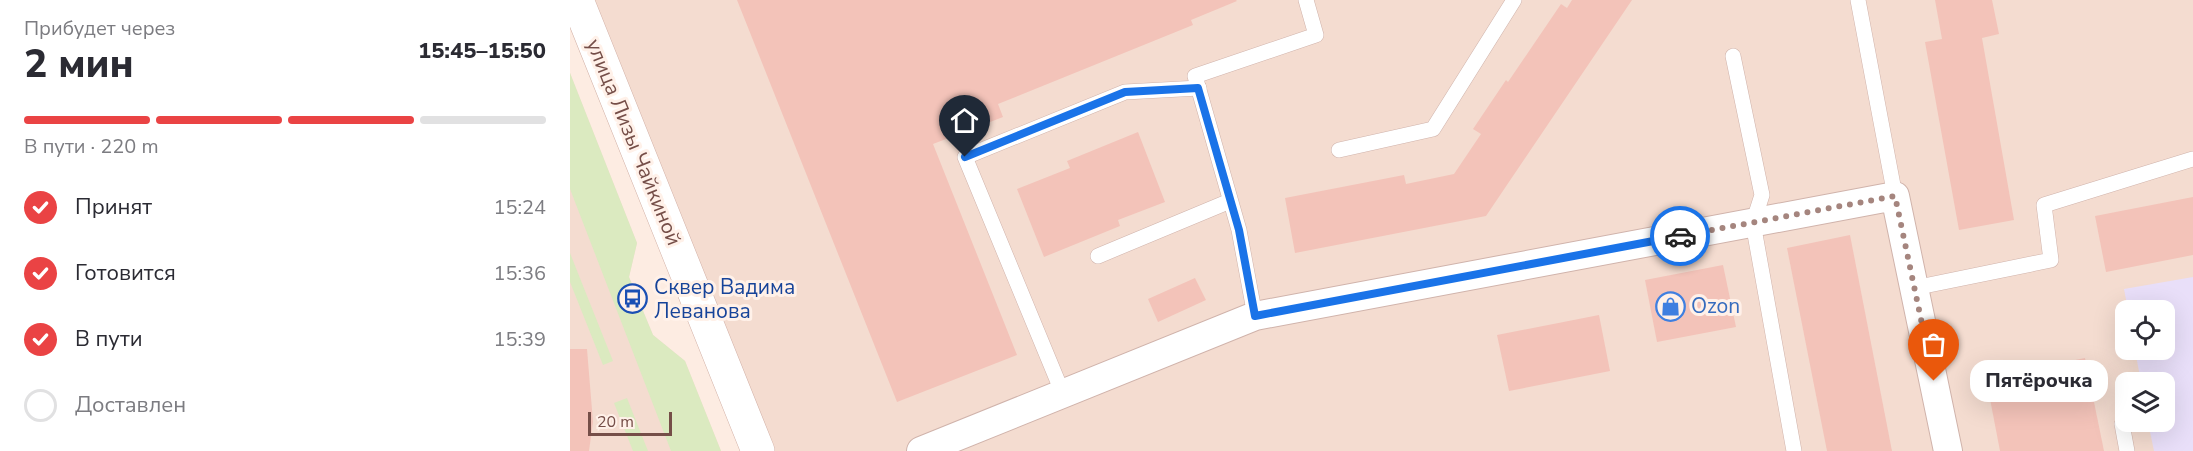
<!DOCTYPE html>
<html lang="ru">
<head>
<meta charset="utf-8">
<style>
  :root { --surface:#fff; --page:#f7f7f7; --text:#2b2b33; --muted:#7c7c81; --line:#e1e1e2; --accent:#ea4344 }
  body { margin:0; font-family:"Nunito Sans",sans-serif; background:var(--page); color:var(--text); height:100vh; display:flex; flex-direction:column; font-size:22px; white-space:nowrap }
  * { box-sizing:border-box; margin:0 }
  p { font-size:20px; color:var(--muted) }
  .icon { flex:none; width:33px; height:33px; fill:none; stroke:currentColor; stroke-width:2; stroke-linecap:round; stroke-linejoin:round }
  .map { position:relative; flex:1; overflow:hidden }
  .side { display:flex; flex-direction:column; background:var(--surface); width:570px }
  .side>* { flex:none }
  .fabs { position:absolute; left:1545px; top:300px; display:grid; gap:12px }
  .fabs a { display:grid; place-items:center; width:60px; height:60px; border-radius:12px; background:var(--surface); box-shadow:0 6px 24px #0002; font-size:30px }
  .scale { position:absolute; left:18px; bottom:15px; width:84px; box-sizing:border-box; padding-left:6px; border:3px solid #754e48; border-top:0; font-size:16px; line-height:21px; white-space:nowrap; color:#754e48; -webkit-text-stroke:4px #fff1e9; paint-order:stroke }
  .pin { position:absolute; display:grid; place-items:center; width:51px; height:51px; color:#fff; margin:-62px -26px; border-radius:50% 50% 50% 0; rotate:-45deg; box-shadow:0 0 6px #0007 }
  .pin .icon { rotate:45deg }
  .courier { position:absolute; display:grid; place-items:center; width:60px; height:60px; margin:-30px; border:4px solid #1a73e8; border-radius:50%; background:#fff; color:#222; box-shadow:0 2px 8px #0007 }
  .bubble { position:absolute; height:42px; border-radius:18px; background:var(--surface); box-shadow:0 6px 24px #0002; font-size:20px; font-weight:800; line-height:42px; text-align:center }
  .headline em { font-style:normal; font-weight:800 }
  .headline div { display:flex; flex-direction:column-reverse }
  .headline { display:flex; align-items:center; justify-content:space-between; height:102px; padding:0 24px }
  h1 { font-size:39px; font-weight:800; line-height:45px }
  .bar { display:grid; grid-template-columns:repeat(4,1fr); gap:9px 6px; align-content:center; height:72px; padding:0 24px }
  .bar i { height:8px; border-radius:4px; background:var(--line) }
  .bar .current { background:var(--accent) }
  .bar p { grid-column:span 4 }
  ol { padding:0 24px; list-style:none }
  li { display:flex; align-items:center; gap:18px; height:66px }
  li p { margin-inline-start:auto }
  li .icon { padding:6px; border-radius:50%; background:var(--accent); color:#fff; stroke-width:4 }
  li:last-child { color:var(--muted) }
  li i { width:33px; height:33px; border:3px solid var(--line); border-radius:50% }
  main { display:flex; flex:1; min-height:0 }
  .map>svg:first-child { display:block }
  .residential { fill:#f4dcd0; fill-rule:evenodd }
  .education { fill:#e9dff9 }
  .green { fill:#dbeac0 }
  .building { fill:#f3c3b9 }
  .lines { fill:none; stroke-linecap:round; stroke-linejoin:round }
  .lane-casing { stroke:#d0b3ab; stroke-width:16 }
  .street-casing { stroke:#d0b3ab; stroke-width:30 }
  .secondary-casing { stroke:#d3b2a8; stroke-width:34 }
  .lane { stroke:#fff; stroke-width:15 }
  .street { stroke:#fff; stroke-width:28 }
  .secondary { stroke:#fff; stroke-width:33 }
  .done { stroke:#a5857e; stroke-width:6; stroke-dasharray:0 10.8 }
  .route { stroke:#1a73e8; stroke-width:8 }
  .labels { text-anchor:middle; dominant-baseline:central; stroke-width:6; stroke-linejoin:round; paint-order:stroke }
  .street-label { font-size:21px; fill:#754e48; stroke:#fff1e9 }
  .transit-label { font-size:21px; fill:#164399; stroke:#fff1e9; text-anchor:start }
  .shop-label { font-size:21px; fill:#366cbe; stroke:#fff1e9; text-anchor:start }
</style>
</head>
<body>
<main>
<section class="side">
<div class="headline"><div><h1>2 мин</h1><p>Прибудет через</p></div><em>15:45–15:50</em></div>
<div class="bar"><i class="current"></i><i class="current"></i><i class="current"></i><i></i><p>В пути · 220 m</p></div>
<ol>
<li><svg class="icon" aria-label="check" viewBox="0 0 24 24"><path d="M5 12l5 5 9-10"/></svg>Принят<p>15:24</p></li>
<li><svg class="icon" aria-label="check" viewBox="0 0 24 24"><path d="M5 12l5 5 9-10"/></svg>Готовится<p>15:36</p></li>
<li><svg class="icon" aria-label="check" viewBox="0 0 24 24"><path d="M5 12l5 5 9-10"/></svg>В пути<p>15:39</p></li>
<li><i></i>Доставлен</li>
</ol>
</section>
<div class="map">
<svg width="1623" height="451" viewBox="0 0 1623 451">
  <rect width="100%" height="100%" fill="#fdece2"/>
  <g class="residential">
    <path d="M 19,0 L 1623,0 L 1623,451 L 204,451 ZM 1556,310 L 1594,310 L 1594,350 L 1556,350 ZM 1556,382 L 1594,382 L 1594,422 L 1556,422 Z"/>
    <polygon points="0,73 67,243 59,277 83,335 115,361 151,451 0,451"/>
  </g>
  <polygon class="education" points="1623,277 1623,451 1584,451 1578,422 1594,422 1594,382 1571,382 1565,350 1594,350 1594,310 1558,310 1554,289"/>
  <g class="green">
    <polygon points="0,73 67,243 59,277 83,335 115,361 151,451 101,451 0,189"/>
    <polygon points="0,253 43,361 33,365 0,282"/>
    <polygon points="57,398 78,451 63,451 44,403"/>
  </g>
  <g class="building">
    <polygon points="167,0 666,0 667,1 621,20 623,25 428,104 433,117 363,144 447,355 327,402"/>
    <polygon points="1002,0 1062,0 916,216 725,253 715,198 834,175 836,184 884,174 911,134 903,129 936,80 938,82 991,4 997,8"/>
    <polygon points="1365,0 1422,0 1429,34 1412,38 1444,220 1389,230 1355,42 1372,39"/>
    <polygon points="568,132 595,202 548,220 550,226 474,257 447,189 500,168 497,161"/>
    <polygon points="1623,197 1623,255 1536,272 1525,216"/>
    <polygon points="1280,235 1322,451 1257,451 1217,248"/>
    <polygon points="1153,265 1166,327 1087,342 1075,280"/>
    <polygon points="625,278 636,300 588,322 578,299"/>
    <polygon points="1029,315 1040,371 939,391 927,335"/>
    <polygon points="0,349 17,349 23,422 19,451 0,451"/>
    <polygon points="1515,358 1534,451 1430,451 1416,378"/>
  </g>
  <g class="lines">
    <defs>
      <g id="lane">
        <polyline points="1288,0 1325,196"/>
        <polyline points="1163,56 1192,195 1183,223 1224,451"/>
        <polyline points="769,150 863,129 944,0"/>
        <polyline points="528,256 660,201"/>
        <polyline points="1344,288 1481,260 1474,205 1623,159"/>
        <polyline points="685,316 669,230 625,76 746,35 736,0"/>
        <polyline points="493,394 395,157 555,92 629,88"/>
        <polyline points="1552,424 1557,451"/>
      </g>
      <polyline id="street" points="351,451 685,316 1325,196 1378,451"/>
      <polyline id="secondary" points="7,0 188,451"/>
    </defs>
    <use href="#lane" class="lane-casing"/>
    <use href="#street" class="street-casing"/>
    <use href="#secondary" class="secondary-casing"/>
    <use href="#lane" class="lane"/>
    <use href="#street" class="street"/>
    <use href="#secondary" class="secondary"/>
  </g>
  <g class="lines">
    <polyline class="done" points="1110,236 1325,196 1364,381"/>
    <polyline class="route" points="395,157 555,92 628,88 669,230 685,316 1110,236"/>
  </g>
  <defs>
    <symbol id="bus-ring" viewBox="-11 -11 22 22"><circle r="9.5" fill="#fff1e9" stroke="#1a4fb4" stroke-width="1.5"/><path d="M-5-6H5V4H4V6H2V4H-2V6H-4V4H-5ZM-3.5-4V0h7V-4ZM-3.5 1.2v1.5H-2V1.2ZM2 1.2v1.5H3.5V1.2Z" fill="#1a4fb4"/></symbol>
    <symbol id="shop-ring" viewBox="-11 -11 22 22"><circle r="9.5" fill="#fff1e9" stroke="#3f7fe0" stroke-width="1.5"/><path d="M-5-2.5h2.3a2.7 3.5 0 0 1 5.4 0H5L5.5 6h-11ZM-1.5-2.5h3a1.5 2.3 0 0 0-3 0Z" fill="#3f7fe0"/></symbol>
  </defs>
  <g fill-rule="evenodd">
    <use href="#bus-ring" x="46" y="282" width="33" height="33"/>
    <use href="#shop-ring" x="1084" y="290" width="33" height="33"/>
  </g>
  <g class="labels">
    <g class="street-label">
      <text transform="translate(64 142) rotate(68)">улица Лизы Чайкиной</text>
    </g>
    <g class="transit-label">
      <text x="84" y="287">Сквер Вадима<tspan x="84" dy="24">Леванова</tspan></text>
    </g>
    <g class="shop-label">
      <text x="1121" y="306">Ozon</text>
    </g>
  </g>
</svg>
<div class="fabs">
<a><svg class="icon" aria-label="locate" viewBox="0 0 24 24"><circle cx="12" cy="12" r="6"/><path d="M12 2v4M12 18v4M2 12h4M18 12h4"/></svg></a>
<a><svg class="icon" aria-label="layers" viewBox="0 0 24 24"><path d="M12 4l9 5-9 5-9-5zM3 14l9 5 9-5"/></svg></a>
</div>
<div class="scale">20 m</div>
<div class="pin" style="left:1364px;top:381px;background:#ea580c"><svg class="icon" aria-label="bag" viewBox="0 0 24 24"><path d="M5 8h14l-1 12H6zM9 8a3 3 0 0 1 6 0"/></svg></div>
<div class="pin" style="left:395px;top:157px;background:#1f2937"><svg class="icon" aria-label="home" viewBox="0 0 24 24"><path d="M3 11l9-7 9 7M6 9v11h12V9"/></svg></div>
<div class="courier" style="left:1110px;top:236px"><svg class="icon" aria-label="car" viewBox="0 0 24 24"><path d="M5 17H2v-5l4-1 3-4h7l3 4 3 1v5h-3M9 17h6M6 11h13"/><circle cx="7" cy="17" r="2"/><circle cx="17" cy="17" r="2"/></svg></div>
<div class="bubble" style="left:1400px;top:360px;width:138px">Пятёрочка</div>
</div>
</main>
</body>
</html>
